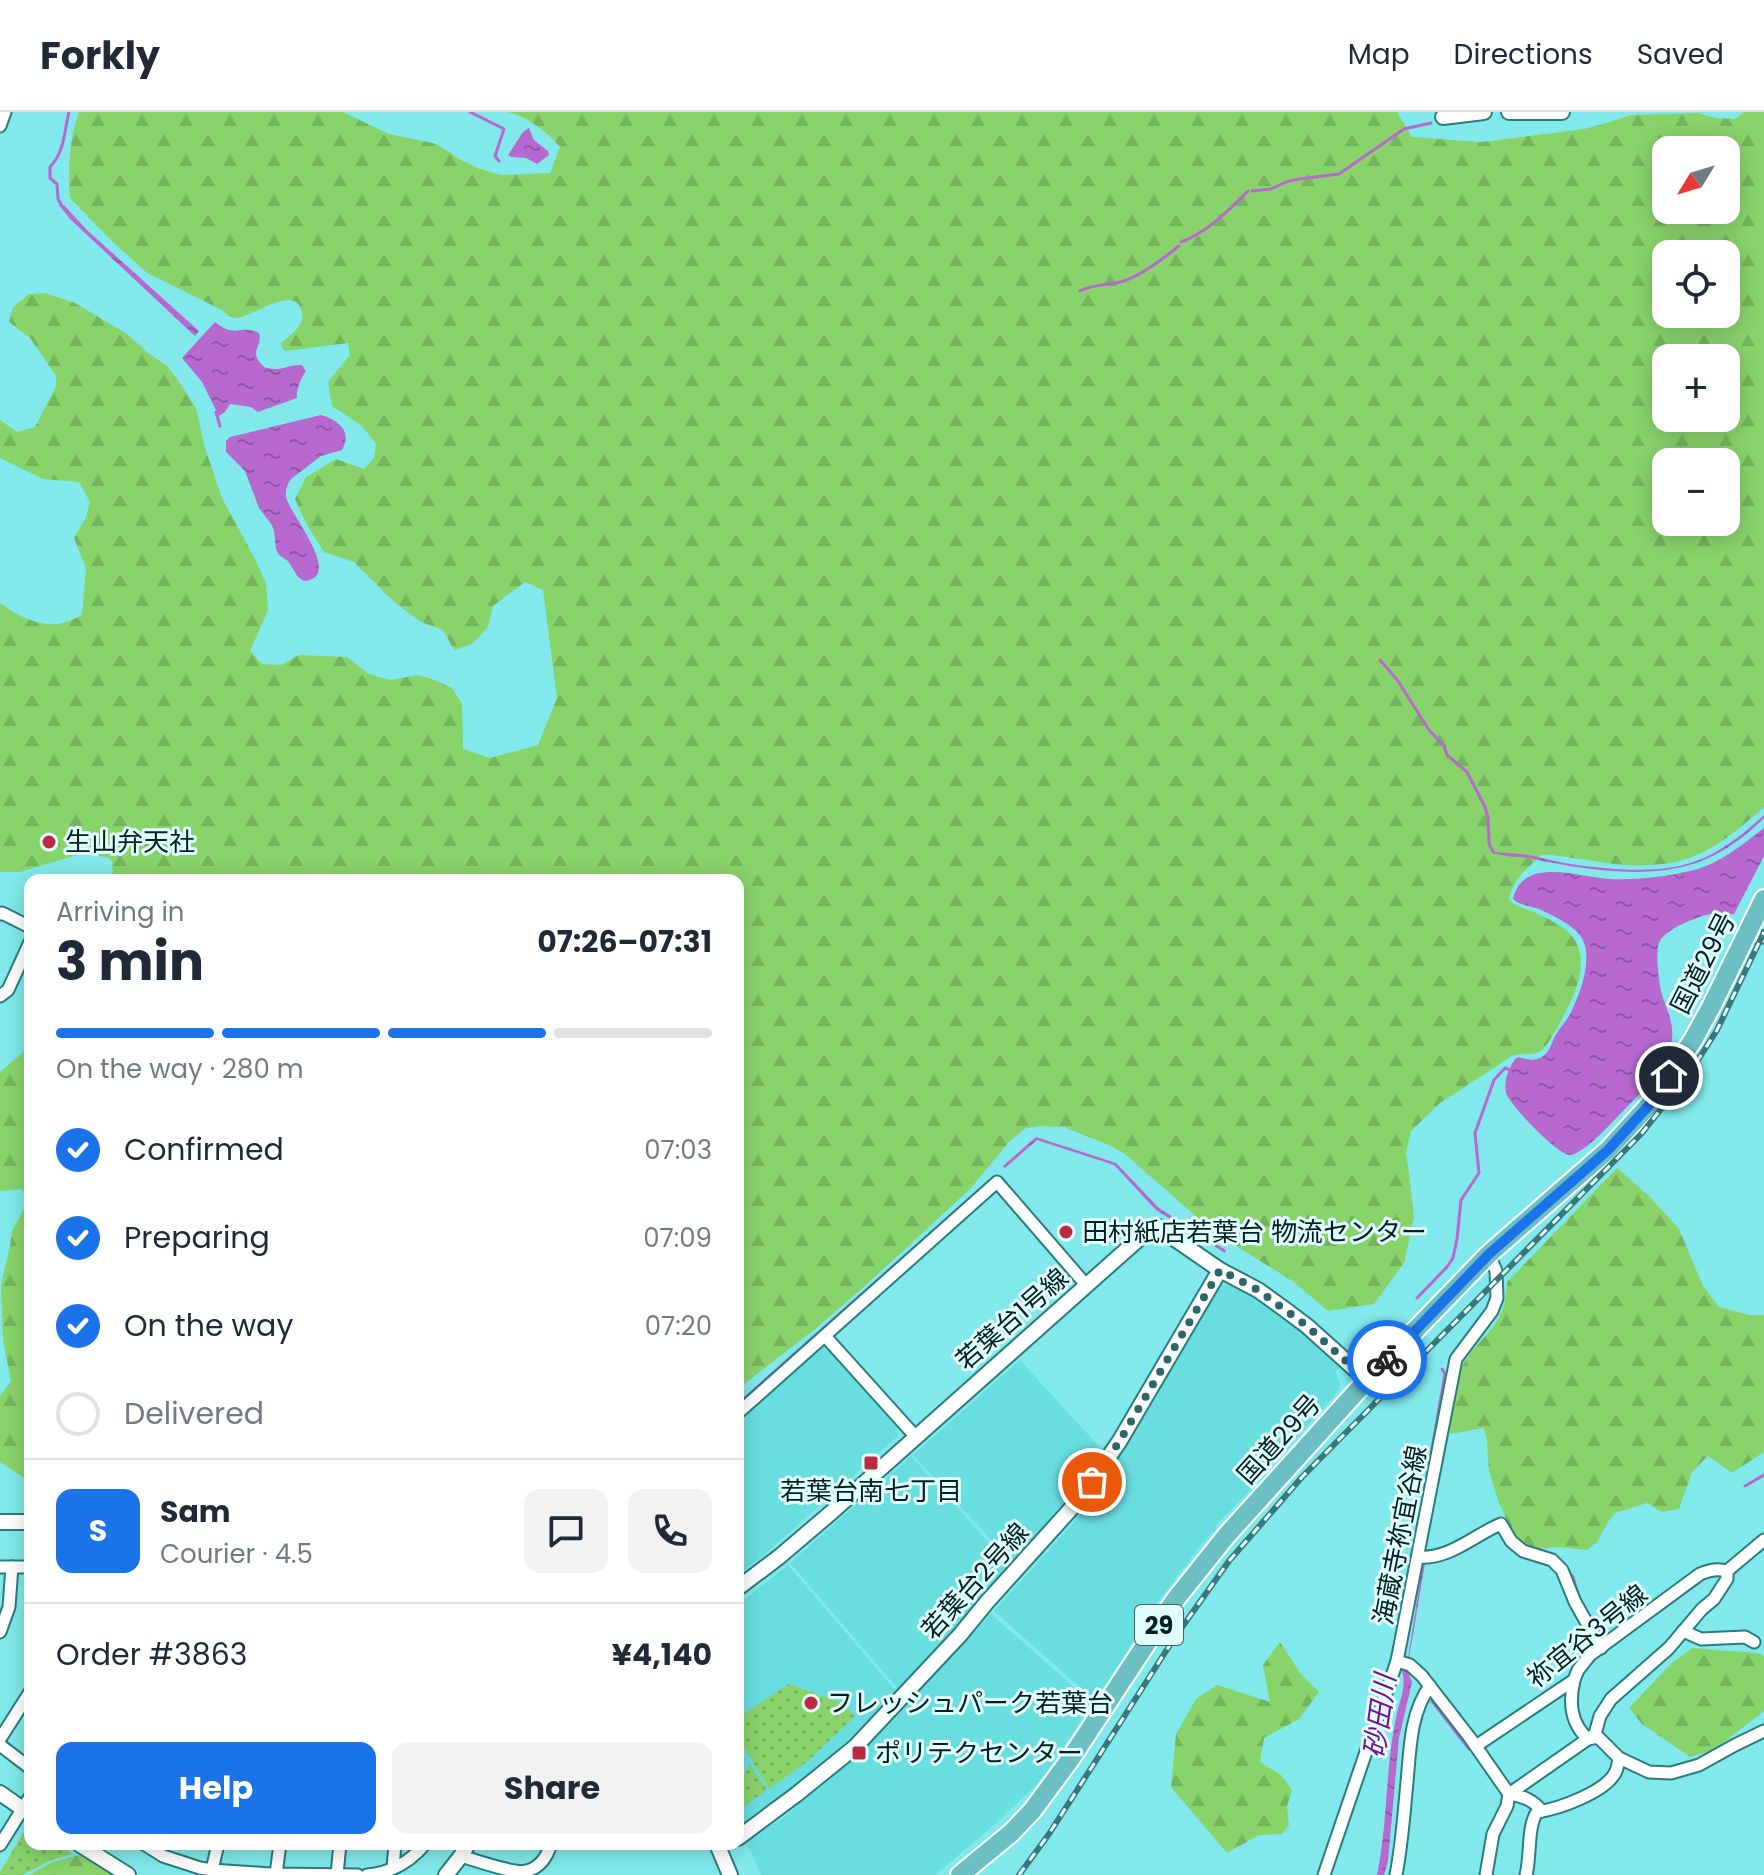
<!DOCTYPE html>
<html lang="en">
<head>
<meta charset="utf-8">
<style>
  :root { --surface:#fff; --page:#f2f2f3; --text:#1f2937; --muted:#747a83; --line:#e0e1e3; --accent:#1a73e8 }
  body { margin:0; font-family:Poppins,"Noto Sans JP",sans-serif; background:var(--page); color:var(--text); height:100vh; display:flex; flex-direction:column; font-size:30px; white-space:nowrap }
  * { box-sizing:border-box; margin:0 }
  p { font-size:26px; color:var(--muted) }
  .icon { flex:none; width:44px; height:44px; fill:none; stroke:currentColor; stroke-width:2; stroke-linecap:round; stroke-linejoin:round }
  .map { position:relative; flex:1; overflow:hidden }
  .side { position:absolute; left:24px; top:762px; width:720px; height:976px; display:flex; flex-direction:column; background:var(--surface); border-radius:16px; box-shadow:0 4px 20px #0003 }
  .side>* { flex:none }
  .needle { width:52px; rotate:232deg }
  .fabs { position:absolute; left:1652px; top:24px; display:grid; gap:16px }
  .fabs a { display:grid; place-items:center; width:88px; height:88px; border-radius:16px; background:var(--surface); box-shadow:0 4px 20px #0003; font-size:40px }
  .pin { position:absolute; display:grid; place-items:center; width:68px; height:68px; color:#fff; margin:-34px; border:4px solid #fff; border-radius:50%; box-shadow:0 2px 8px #0007 }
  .courier { position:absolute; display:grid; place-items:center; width:80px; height:80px; margin:-40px; border:6px solid #1a73e8; border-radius:50%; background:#fff; color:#222; box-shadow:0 2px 10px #0007 }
  .headline em { font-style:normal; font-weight:700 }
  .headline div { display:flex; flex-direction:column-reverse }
  .headline { display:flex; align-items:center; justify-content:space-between; height:136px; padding:0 32px }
  h1 { font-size:52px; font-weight:700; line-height:60px }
  .bar { display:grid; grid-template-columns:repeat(4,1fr); gap:12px 8px; align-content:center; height:96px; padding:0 32px }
  .bar i { height:10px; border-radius:6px; background:var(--line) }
  .bar .selected { background:var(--accent) }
  .bar p { grid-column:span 4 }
  .line { display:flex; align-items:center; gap:20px; padding:0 32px; border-top:2px solid var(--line) }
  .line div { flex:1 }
  .round { display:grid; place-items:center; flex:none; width:84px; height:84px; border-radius:16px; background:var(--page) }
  ol { padding:0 32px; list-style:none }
  li { display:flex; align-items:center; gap:24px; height:88px }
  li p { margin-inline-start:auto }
  li .icon { padding:8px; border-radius:50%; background:var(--accent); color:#fff; stroke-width:4 }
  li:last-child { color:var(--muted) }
  li i { width:44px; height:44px; border:4px solid var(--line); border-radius:50% }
  .button { display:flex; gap:16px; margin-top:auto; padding:16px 32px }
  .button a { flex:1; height:92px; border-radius:16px; background:var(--accent); color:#fff; font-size:32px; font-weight:700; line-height:92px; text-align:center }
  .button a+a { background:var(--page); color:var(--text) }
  header { display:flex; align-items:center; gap:48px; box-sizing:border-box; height:112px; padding:0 40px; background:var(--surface); border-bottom:2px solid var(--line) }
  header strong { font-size:38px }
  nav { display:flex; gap:44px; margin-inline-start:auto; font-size:28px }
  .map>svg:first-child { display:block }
  .built { fill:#69dee1 }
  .grass { fill:url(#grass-dots) }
  .forest { fill:url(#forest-firs); fill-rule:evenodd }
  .water { fill:url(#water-ripples) }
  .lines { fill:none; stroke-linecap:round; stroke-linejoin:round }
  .stream { stroke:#b769d0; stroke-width:3 }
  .minor-casing { stroke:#2a7c7e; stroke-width:15 }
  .tertiary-casing { stroke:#2a7c7e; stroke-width:18 }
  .trunk-casing { stroke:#fff; stroke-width:22 }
  .minor { stroke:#fff; stroke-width:11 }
  .tertiary { stroke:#fff; stroke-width:14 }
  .trunk { stroke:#6cc0c3; stroke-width:18 }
  .rail-casing { stroke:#39787a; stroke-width:6 }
  .rail { stroke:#e1fdfd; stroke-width:3; stroke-dasharray:9; stroke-linecap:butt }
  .done { stroke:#2d6668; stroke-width:8; stroke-dasharray:0 14.4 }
  .route { stroke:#1a73e8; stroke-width:10 }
  .poi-dot { fill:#bb2a42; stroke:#e1fdfd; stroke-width:3 }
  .labels { text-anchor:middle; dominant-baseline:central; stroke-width:6; stroke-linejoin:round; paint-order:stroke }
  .shield { fill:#e1fdfd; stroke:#446263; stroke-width:2 }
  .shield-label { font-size:24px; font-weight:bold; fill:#002021 }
  .poi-label { font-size:26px; fill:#002021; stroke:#e1fdfd; text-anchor:start }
  .street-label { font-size:26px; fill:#002021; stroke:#e1fdfd }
  .water-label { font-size:28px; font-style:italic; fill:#770e93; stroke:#e1fdfd }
</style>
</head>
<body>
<header>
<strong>Forkly</strong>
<nav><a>Map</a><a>Directions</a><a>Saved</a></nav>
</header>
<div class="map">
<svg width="1764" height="1763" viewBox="0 0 1764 1763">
  <defs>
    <pattern id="grass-dots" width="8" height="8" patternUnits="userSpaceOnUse" patternTransform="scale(2)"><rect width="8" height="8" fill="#89d36b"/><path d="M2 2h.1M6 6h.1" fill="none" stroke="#74b55c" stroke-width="1.8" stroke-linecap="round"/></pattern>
    <pattern id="forest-firs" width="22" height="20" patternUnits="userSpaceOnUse" patternTransform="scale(2)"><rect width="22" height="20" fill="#89d36b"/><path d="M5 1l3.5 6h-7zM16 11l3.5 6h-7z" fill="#74b55c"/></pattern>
    <pattern id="water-ripples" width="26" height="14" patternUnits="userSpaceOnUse" patternTransform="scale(2)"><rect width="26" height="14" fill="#b769d0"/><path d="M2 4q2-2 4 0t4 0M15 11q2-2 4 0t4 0" fill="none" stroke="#9256a8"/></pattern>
  </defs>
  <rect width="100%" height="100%" fill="#81e9eb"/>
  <g class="built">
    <polygon points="1232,1170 1276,1199 1303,1221 1340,1256 1335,1259 1340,1272 1339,1278 1258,1370 1217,1412 1216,1417 1204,1429 1160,1487 1095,1589 994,1499 1075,1409 1103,1370 1152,1292 1220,1174 1227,1172 1230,1174"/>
    <polygon points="818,1234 827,1234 897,1314 898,1324 764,1443 738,1463 738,1307"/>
    <polygon points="1020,1248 1103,1339 1065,1393 1042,1421 1013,1452 913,1343"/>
    <polygon points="911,1344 1011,1455 898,1577 790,1451"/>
    <polygon points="788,1453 896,1579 853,1623 814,1660 738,1714 738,1493"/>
    <polygon points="991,1502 1092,1591 1049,1657 1035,1674 992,1715 935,1763 761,1763 746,1730 783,1706 854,1647 888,1614"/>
  </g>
  <g class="grass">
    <polygon points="789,1572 842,1591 855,1604 808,1649 769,1677 739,1627 738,1606"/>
    <polygon points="749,1651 767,1678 738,1698 738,1666 747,1658"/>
    <polygon points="30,1717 30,1732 57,1732 73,1742 51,1748 23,1763 0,1763 0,1760 25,1718"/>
  </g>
  <g class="forest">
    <path d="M 79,0 L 343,0 L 389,22 L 437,32 L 459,47 L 478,56 L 500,63 L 550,61 L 560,35 C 545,18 529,6 508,0 L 1397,0 L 1412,25 L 1482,30 L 1584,17 L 1610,10 L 1630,3 L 1698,1 L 1716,6 L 1735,7 L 1744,0 L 1764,0 L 1764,695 C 1737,719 1707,745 1670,751 C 1652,754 1632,754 1615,752 C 1603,751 1547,741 1541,743 C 1538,745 1535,749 1532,752 C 1521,762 1512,771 1509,787 C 1516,796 1526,796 1536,801 C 1547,806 1559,812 1568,820 C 1595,845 1574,886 1559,912 C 1554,921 1549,931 1542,938 C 1533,945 1522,940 1512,944 L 1440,991 L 1411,1019 L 1406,1041 L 1409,1061 L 1414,1106 L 1404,1151 L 1374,1192 L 1328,1199 L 1294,1170 L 1215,1121 L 1126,1043 L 1111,1034 L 1064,1015 L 1040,1014 L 1026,1016 L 1009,1030 L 971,1076 L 866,1173 L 815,1217 L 738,1277 L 738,768 L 113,768 L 112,750 L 109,746 L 84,741 L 20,760 L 0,760 L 0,491 C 17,504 41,516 63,511 C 70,509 76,506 82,503 L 86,456 L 74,426 L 86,405 L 90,390 L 79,370 L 43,367 L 0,346 L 0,308 L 17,320 L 35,315 L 56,274 L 56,264 L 30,226 L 9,210 L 13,195 L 29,182 L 45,181 L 75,191 L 127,222 L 148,241 L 166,253 L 178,268 L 196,296 L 205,336 L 222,386 L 256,449 L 266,471 L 268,498 L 250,539 L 262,552 L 281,553 L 299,543 L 347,545 L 369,562 L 390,568 L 418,563 L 432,567 L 452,576 L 462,592 L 463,637 L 490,646 L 538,633 L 557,586 L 543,478 L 525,470 L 493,494 L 488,515 L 472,532 L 454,538 L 443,518 L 421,510 L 402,496 L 390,486 L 354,450 L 324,440 L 306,411 L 295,387 L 306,365 L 336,347 L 364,357 L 374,346 L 376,332 L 362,314 L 332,294 L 328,270 L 350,243 L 348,231 L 286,239 L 282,236 L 281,231 C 290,223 303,215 302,202 C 298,169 254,204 238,206 C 231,206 227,203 222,198 L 147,161 L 114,131 L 70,86 C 68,57 69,28 79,0 ZM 1666,38 L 1726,38 L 1726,98 L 1666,98 ZM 1666,142 L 1726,142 L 1726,202 L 1666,202 ZM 1666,246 L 1726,246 L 1726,306 L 1666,306 ZM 1666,350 L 1726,350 L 1726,410 L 1666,410 Z"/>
    <polygon points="30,931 30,1370 0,1350 0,1284 11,1269 3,1228 1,1173 10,1134 12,1119 29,1088 21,1077 0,1079 0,960 21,942"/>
    <path d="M 1617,1056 L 1649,1084 L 1679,1117 L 1703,1174 L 1719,1195 L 1749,1203 L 1764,1203 L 1764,1340 L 1732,1361 L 1708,1344 L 1692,1360 L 1679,1397 L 1662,1400 L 1647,1391 L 1615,1401 L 1608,1410 L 1597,1430 L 1587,1438 L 1558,1435 L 1536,1437 L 1514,1424 L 1498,1388 L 1489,1359 L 1487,1330 L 1484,1316 L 1450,1322 C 1451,1303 1455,1264 1466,1247 C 1475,1233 1490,1222 1498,1207 C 1505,1196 1506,1183 1507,1170 Z"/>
    <polygon points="1280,1530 1301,1562 1319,1580 1299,1607 1264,1626 1260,1650 1281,1663 1292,1678 1287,1694 1289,1713 1282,1722 1259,1723 1227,1741 1171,1675 1176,1622 1196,1587 1217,1573 1270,1590 1263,1553"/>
    <polygon points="1692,1536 1758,1541 1764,1544 1764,1599 1714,1638 1690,1645 1642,1612 1629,1596 1671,1552"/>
    <polygon points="80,1743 112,1763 29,1763 52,1750"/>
  </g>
  <g class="water">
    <polygon points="529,16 534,28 548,39 549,43 537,52 526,46 511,45 508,43 523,20"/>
    <polygon points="59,93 64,93 87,118 199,219 195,224 70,107"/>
    <path d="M 215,210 C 235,227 241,212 259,221 C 263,237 247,238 264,255 C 282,261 286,252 302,253 L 306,259 C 301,266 296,278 297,286 L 258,300 L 251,295 L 230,292 L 225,300 L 219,304 L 202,270 L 182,246 Z"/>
    <path d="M 321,303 C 338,308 353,319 342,338 L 321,344 L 291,367 C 287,373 285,378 286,385 C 289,401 345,466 304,469 L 298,465 L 288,449 L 279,443 L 276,437 L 274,418 L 271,412 L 259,396 L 245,359 L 226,340 L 226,329 L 230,325 Z"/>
    <path d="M 1764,703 L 1764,706 C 1747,723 1726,739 1704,748 C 1654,769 1585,758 1534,747 C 1520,744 1505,746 1492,740 C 1503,741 1516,741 1528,743 C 1545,746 1560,751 1577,753 C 1617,758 1666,763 1704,746 C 1726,736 1747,719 1764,703 Z"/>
    <path d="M 1764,716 L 1764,744 L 1734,802 C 1727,803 1718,801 1710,802 C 1697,805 1664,817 1659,831 C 1655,841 1659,868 1661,879 C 1666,897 1676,913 1671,932 C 1665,956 1643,979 1626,996 C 1615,1007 1585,1041 1571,1043 C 1558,1044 1510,993 1506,981 C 1503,969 1509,956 1515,947 L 1518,945 C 1526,947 1534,950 1542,945 C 1550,940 1551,932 1555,924 C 1560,915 1568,908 1572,898 C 1581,879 1593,847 1582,826 C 1575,814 1554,804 1541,798 C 1532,794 1521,794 1513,787 C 1523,743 1580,766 1610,767 C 1636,768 1665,765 1690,759 C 1718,753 1742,733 1764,716 Z"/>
    <polygon points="1036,1025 1116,1051 1159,1096 1226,1138 1225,1141 1156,1098 1114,1053 1037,1028 1005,1056 1003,1054"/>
    <polygon points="994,1063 996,1064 980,1078 738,1293 738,1290"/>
    <path d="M 1423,1451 L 1425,1451 L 1407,1558 L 1412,1570 L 1399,1626 L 1388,1749 L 1384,1763 L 1377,1763 C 1388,1711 1385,1658 1396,1606 C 1399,1589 1407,1575 1402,1559 L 1408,1546 Z"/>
  </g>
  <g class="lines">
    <g class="stream">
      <polyline points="470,0 504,17 495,44 499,49"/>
      <polyline points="1252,79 1271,77 1286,70 1299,67 1339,62 1404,17 1431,11"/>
      <path d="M 62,94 L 58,87 L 57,72 L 50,66 L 50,55 C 65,40 64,19 69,0"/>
      <path d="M 1181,130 C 1208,120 1228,99 1248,79"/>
      <path d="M 1080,179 C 1094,171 1109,174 1124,169 C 1144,162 1162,147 1179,134"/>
      <polyline points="216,300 220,314"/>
      <polyline points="1380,548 1398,569 1429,618 1444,634 1447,643 1467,660 1485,695 1488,706 1489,732 1494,741"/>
      <polyline points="1417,1186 1447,1155 1453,1146 1457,1127 1461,1088 1479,1061 1475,1021 1494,968 1505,956 1510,958"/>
      <polyline points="1745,1374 1764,1363"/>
      <polyline points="1422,1395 1445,1262 1442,1257"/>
      <polyline points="1569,1460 1573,1465 1580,1490"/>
      <polyline points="1591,1506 1604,1527"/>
      <polyline points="1609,1536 1701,1469 1709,1464 1714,1464"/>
      <polyline points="1577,1551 1582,1543 1588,1539"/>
      <polyline points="1432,1589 1469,1637"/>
      <polyline points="1482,1653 1486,1659"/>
    </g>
    <defs>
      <g id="minor">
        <polyline points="0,14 5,0"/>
        <polyline points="0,802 2,801 30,815"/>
        <polyline points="1746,825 1764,825"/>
        <polyline points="0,884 8,878 30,830"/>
        <polyline points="825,1224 915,1324"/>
        <polyline points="738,1301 997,1070 1087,1174"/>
        <path d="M 1418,1445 C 1449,1448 1474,1423 1501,1412 L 1511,1429 L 1523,1439 L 1552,1448 L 1562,1458 L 1575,1490 L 1601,1536"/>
        <polyline points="0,1455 30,1455"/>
        <polyline points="1683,1519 1701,1527 1745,1525 1754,1530"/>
        <polyline points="0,1520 9,1495 12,1455"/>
        <path d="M 1397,1549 L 1410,1553 L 1422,1564 L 1470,1626 L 1509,1682 C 1523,1684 1533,1688 1542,1699"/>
        <polyline points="0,1627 30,1580"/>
        <polyline points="0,1633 30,1656"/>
        <path d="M 1476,1634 L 1574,1568 L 1578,1558 L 1590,1543 L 1700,1462 C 1709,1458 1717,1456 1727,1459"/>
        <polyline points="1619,1646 1649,1660 1671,1661 1699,1653 1735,1633 1764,1619"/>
        <polyline points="144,1732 163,1744 200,1756 212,1758 271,1762 358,1763"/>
        <polyline points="0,1733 30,1685"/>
        <path d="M 461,1744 C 474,1748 514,1762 526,1759 C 540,1756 547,1745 551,1732"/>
        <polyline points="393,1756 395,1732"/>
        <polyline points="212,1758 218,1732"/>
        <polyline points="276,1762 280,1732"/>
        <polyline points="337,1762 340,1732"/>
        <path d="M 367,1763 C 390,1761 410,1750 425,1732"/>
        <polyline points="1324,1763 1397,1549 1456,1247 1492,1199 1497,1186 1496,1159 1489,1142"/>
        <path d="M 1396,1763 C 1402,1732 1404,1701 1407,1670 C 1410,1638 1410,1601 1430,1574"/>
        <polyline points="1486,1763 1493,1722 1507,1694 1509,1682 1595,1622 1600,1604 1611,1587 1669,1536 1702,1497 1714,1487 1727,1467 1727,1459 1764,1428"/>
        <path d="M 1526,1763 C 1531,1744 1527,1715 1537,1700 C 1558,1697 1607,1680 1616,1659 C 1617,1657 1619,1648 1619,1646 L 1598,1625 L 1588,1627 C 1570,1611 1569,1590 1574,1568"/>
      </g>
      <g id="tertiary">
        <polyline points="1509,0 1562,0"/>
        <polyline points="1443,5 1484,0"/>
        <polyline points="0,1410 30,1410"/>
        <polyline points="738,1476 779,1445 833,1399 1142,1124 1156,1114 1220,1158 1258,1178 1283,1196 1307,1214 1367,1268"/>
        <polyline points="0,1681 30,1702"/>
        <polyline points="738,1726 797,1682 855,1635 960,1523 987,1490 1078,1389 1119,1330 1220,1158"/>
        <polyline points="79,1732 128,1763"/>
        <polyline points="717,1732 730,1763"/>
        <polyline points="446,1763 461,1744 468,1732"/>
      </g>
      <polyline id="trunk" points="960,1763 1011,1721 1032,1699 1069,1649 1175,1488 1226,1424 1367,1268 1489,1142 1608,1038 1651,991 1693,928 1711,895 1764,787"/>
    </defs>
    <use href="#minor" class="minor-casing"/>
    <use href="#tertiary" class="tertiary-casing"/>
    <use href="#trunk" class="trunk-casing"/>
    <use href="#minor" class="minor"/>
    <use href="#tertiary" class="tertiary"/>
    <use href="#trunk" class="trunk"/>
    <defs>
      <polyline id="rail" points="1019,1763 1049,1722 1175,1525 1229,1449 1302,1365 1642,1021 1691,959 1717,918 1764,820"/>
    </defs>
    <use href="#rail" class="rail-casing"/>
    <use href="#rail" class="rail"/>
  </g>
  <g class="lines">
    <polyline class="done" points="1092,1370 1119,1330 1220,1158 1258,1178 1307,1214 1367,1268 1387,1248"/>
    <polyline class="route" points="1387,1248 1489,1142 1608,1038 1651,991 1669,964"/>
  </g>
  <g class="poi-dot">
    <circle cx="49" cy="730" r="8"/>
    <circle cx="1066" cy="1120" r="8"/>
    <rect x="863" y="1343" width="16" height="16" rx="4"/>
    <circle cx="811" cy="1591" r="8"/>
    <rect x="851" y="1633" width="16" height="16" rx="4"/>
  </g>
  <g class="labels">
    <rect class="shield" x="1135" y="1493" width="48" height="40" rx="6"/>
    <g class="shield-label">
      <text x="1159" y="1513">29</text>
    </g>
    <g class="poi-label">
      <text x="65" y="730">生山弁天社</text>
      <text x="1082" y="1120">田村紙店若葉台 物流センター</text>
      <text x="871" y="1379" text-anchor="middle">若葉台南七丁目</text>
      <text x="827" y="1591">フレッシュパーク若葉台</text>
      <text x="875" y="1641">ポリテクセンター</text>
    </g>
    <g class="street-label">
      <text transform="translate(1703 851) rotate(-63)">国道29号</text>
      <text transform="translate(1012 1207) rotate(-41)">若葉台1号線</text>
      <text transform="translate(1279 1327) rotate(-48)">国道29号</text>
      <text transform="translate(1400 1423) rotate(-79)">海蔵寺祢宜谷線</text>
      <text transform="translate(975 1469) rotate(-48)">若葉台2号線</text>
      <text transform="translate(1587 1524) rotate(-39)">祢宜谷3号線</text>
    </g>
    <g class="water-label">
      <text transform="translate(1380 1604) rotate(-82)">砂田川</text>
    </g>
  </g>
</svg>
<div class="fabs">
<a><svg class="needle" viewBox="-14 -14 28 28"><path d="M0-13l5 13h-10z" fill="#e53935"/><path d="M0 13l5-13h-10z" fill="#747a83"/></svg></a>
<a><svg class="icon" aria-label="locate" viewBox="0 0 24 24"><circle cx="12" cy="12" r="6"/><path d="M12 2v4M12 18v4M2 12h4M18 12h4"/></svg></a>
<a>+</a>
<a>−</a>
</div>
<div class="pin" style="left:1092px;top:1370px;background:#ea580c"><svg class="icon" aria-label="bag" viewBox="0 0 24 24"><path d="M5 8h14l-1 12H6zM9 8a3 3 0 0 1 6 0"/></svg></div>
<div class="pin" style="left:1669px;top:964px;background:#1f2937"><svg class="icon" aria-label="home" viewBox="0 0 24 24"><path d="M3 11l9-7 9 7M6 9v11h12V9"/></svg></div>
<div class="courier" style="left:1387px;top:1248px"><svg class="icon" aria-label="bike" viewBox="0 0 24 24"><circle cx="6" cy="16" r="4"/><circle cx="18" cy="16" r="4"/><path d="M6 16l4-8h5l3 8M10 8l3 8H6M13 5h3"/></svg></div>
<section class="side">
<div class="headline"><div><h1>3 min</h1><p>Arriving in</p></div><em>07:26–07:31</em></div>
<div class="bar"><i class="selected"></i><i class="selected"></i><i class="selected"></i><i></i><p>On the way · 280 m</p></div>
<ol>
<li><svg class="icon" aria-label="check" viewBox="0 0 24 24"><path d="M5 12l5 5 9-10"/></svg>Confirmed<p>07:03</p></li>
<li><svg class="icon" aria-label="check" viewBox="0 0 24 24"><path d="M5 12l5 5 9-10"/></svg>Preparing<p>07:09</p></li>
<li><svg class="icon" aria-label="check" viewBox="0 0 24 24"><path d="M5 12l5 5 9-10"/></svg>On the way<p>07:20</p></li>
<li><i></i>Delivered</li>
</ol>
<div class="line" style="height:144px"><b class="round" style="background:var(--accent);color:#fff">S</b><div><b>Sam</b><p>Courier · 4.5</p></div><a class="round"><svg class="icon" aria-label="chat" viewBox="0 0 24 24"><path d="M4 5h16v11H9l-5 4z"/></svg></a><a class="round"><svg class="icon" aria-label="phone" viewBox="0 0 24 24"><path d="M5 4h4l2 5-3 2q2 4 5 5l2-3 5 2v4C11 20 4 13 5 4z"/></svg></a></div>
<div class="line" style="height:104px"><div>Order #3863</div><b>¥4,140</b></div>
<div class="button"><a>Help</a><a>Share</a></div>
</section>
</div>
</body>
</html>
